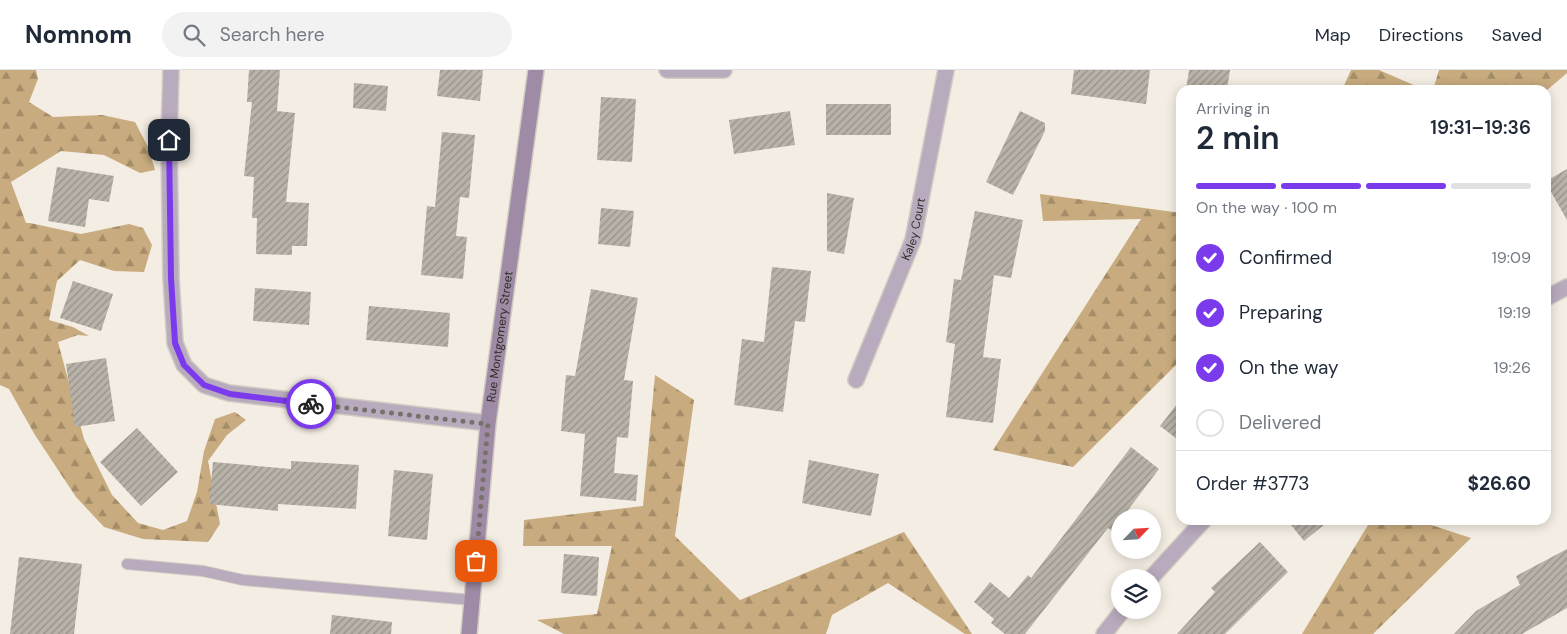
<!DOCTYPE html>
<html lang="en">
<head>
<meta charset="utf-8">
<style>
  :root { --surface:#fff; --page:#f2f2f3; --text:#1f2937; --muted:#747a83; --line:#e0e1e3; --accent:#7c3aed }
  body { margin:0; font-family:"DM Sans",sans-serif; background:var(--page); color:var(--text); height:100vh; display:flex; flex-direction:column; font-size:19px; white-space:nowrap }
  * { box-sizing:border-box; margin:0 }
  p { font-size:16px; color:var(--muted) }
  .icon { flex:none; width:28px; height:28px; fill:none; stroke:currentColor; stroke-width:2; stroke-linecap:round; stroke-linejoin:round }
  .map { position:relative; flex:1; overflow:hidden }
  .sheet { position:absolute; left:1176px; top:15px; width:375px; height:440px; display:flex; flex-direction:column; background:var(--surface); border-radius:15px; box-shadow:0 2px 12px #0003 }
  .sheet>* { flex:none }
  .needle { width:32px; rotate:65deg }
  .tools { position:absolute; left:1111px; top:439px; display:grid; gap:10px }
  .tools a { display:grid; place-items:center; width:50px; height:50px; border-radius:50%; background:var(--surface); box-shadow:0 2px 12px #0003; font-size:25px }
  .pin { position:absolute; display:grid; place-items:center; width:42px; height:42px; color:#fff; margin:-21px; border-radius:10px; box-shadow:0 2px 8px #0006 }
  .courier { position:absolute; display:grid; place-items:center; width:50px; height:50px; margin:-25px; border:4px solid #7c3aed; border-radius:50%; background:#fff; color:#222; box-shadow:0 1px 6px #0007 }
  .summary em { font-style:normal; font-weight:600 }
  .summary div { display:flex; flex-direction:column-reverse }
  .summary { display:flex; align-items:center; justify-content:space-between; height:85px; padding:0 20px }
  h1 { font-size:32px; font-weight:600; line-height:38px }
  .bar { display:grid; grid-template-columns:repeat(4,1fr); gap:8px 5px; align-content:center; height:60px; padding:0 20px }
  .bar i { height:6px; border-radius:4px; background:var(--line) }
  .bar .on { background:var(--accent) }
  .bar p { grid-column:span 4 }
  .line { display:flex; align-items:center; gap:12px; padding:0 20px; border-top:1px solid var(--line) }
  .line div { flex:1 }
  ol { padding:0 20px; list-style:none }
  li { display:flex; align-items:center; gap:15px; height:55px }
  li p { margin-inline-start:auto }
  li .icon { padding:5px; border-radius:50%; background:var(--accent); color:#fff; stroke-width:4 }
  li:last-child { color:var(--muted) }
  li i { width:28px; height:28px; border:2px solid var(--line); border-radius:50% }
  header { display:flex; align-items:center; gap:30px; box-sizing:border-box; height:70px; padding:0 25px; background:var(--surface); border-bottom:1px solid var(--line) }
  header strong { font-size:24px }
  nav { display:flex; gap:28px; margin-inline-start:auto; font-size:18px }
  .search { width:350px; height:45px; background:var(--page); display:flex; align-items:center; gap:12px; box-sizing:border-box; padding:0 18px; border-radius:28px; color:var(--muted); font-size:19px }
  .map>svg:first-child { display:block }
  .forest { fill:url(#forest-firs) }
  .building { fill:url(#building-hatch) }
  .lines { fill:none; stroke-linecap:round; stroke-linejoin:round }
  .lane-casing { stroke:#d1cbc2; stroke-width:12 }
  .street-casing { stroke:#d1cbc2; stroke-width:18 }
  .secondary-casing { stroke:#d1cbc2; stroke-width:18 }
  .lane { stroke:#b9abbe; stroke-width:10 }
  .street { stroke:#b9abbe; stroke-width:15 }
  .secondary { stroke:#9f8ba6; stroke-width:15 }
  .done { stroke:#75716b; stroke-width:5; stroke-dasharray:0 9 }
  .route { stroke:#7c3aed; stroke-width:6 }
  .labels { text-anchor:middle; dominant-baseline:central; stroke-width:4.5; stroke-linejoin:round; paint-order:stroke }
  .street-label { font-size:12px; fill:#312e2a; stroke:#fff }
</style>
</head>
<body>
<header>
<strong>Nomnom</strong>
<div class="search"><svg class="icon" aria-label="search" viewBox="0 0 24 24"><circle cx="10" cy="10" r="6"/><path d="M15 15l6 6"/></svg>Search here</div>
<nav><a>Map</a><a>Directions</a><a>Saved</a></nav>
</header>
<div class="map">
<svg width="1567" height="564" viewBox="0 0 1567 564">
  <defs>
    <pattern id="forest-firs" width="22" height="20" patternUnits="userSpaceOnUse" patternTransform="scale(1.25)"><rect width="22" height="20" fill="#c8ab7e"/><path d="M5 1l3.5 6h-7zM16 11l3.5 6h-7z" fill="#a38c67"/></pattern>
    <pattern id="building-hatch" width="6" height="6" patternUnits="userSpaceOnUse" patternTransform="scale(1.25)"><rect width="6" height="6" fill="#b8b2a8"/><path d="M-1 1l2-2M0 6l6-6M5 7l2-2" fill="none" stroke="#969189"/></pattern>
  </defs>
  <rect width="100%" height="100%" fill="#f4ede3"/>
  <g class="forest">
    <polygon points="0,0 36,0 38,9 29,32 53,47 102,45 135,52 148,77 155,100 140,103 104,85 61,81 11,112 26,153 30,153 81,164 129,154 143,158 152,175 144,202 114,201 80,190 57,211 49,250 73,257 89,266 78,265 58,272 84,369 112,425 138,453 163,460 187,451 197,422 204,381 215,349 235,342 246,350 227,365 208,391 220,454 208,472 143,469 104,457 76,427 35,365 9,319 0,315"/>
    <polygon points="1351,0 1379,0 1425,20 1342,20"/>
    <polygon points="1439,0 1567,0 1567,3 1546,21 1546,20 1433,20"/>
    <polygon points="1040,124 1181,143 1181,290 1073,397 993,380 1141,149 1043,151"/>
    <polygon points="655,305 694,330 675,466 740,530 904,462 972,564 965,564 888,513 832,545 826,564 564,564 537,550 597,544 612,476 523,476 524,450 643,436"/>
    <polygon points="1371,450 1416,450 1471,468 1373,564 1302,564"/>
  </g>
  <g class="building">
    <polygon points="249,0 280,0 277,41 295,43 286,132 309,133 307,176 292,176 292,185 256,184 257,148 252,148 254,107 244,106 252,32 247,32"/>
    <polygon points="440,0 483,0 480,31 437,26"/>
    <polygon points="1074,0 1150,0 1146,34 1071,24"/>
    <polygon points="1189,0 1230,0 1227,20 1186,20"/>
    <polygon points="354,13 388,16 386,41 353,38"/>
    <polygon points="601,27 636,29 632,92 597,90"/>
    <rect x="826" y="34" width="65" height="31"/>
    <polygon points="790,41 795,75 734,84 729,50"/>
    <polygon points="1020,41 1045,53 1045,61 1013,125 986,112"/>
    <polygon points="442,62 475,65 469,128 460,127 456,166 467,167 463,209 421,205 427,136 435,137"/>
    <polygon points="57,97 114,106 109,132 89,129 85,157 48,151"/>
    <polygon points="1567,99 1567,150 1546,113 1546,111"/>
    <polygon points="827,123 854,128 844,184 827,181"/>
    <polygon points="601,138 634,141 630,177 598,174"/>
    <polygon points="975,141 1023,150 1011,208 994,205 983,287 1001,289 993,353 946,347 955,274 946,272 954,209 961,210"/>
    <polygon points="772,197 811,201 805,252 795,251 783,342 734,335 742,269 764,272"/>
    <polygon points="73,211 113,224 101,261 60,248"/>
    <polygon points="255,218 311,222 309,255 253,251"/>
    <polygon points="591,219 638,228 624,310 633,311 628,368 617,367 614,403 638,405 636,431 580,426 585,364 561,361 566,305 575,306"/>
    <polygon points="369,236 450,243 448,277 366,270"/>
    <polygon points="106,288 115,351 75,357 66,294"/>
    <polygon points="1181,329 1181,372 1160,356"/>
    <polygon points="137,358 178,402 141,436 100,392"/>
    <polygon points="1131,377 1159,399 1122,448 1120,448 1120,450 1112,461 1108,458 1025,564 1005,564 991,553 994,549 974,532 990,512 1009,528 1028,505 1031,508"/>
    <polygon points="809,390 879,404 871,446 802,433"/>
    <polygon points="291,391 359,395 356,439 278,434 278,441 209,434 213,392 291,399"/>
    <polygon points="394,400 433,404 427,470 388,466"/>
    <polygon points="1287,450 1330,450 1304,471"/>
    <polygon points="1260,472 1288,502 1225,564 1177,564 1215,522 1211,518"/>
    <polygon points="1567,479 1567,538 1522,564 1454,564 1476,541 1520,515 1516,506"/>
    <polygon points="564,484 599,487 597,526 561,523"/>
    <polygon points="19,487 82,494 74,564 10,564"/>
    <polygon points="332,545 392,552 391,564 330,564"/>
  </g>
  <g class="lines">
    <defs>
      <polyline id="lane" points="127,494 203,501 243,510 472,530"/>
      <g id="street">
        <polyline points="171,0 169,70 171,208 175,273 184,295 204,315 229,323 488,353"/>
        <polyline points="667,0 724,0"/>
        <polyline points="1546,228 1567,217"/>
        <path id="s1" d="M 856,310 L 913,170 L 946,0"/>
        <polyline points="1151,508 1204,450"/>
        <polyline points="1104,564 1123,540"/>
      </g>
      <g id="secondary">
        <path id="s2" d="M 469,564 L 488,353 L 536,0"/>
      </g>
    </defs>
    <use href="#lane" class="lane-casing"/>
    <use href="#street" class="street-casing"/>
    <use href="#secondary" class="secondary-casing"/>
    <use href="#lane" class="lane"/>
    <use href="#street" class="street"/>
    <use href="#secondary" class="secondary"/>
  </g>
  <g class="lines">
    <polyline class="done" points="311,334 488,354 476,491"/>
    <polyline class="route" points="169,70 171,208 175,273 184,295 204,315 230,324 311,334"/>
  </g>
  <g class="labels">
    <g class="street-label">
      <text stroke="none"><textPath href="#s1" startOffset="162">Kaley Court</textPath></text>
      <text stroke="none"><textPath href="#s2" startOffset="299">Rue Montgomery Street</textPath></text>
    </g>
  </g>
</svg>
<div class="tools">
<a><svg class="needle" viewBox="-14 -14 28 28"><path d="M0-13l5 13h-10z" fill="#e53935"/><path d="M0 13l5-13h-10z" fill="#747a83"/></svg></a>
<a><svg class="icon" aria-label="layers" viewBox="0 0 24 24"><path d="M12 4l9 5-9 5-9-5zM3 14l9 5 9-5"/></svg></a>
</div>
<div class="pin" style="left:476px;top:491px;background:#ea580c"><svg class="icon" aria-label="bag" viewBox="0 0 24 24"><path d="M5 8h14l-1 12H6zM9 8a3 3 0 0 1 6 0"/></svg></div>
<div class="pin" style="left:169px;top:70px;background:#1f2937"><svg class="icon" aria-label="home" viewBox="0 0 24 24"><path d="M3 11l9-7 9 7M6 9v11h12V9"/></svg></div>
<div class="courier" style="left:311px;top:334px"><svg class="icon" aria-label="bike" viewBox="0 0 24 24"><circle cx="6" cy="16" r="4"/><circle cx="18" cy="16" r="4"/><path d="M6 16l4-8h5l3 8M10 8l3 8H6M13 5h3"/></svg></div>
<section class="sheet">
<div class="summary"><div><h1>2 min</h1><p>Arriving in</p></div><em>19:31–19:36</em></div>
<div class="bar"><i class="on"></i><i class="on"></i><i class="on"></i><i></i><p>On the way · 100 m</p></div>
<ol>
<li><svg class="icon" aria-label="check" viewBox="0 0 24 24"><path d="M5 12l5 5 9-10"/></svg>Confirmed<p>19:09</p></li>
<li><svg class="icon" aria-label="check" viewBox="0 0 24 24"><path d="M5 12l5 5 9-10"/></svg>Preparing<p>19:19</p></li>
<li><svg class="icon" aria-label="check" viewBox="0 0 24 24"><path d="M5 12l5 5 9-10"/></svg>On the way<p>19:26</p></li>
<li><i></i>Delivered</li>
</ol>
<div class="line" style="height:65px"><div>Order #3773</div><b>$26.60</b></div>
</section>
</div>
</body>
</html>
